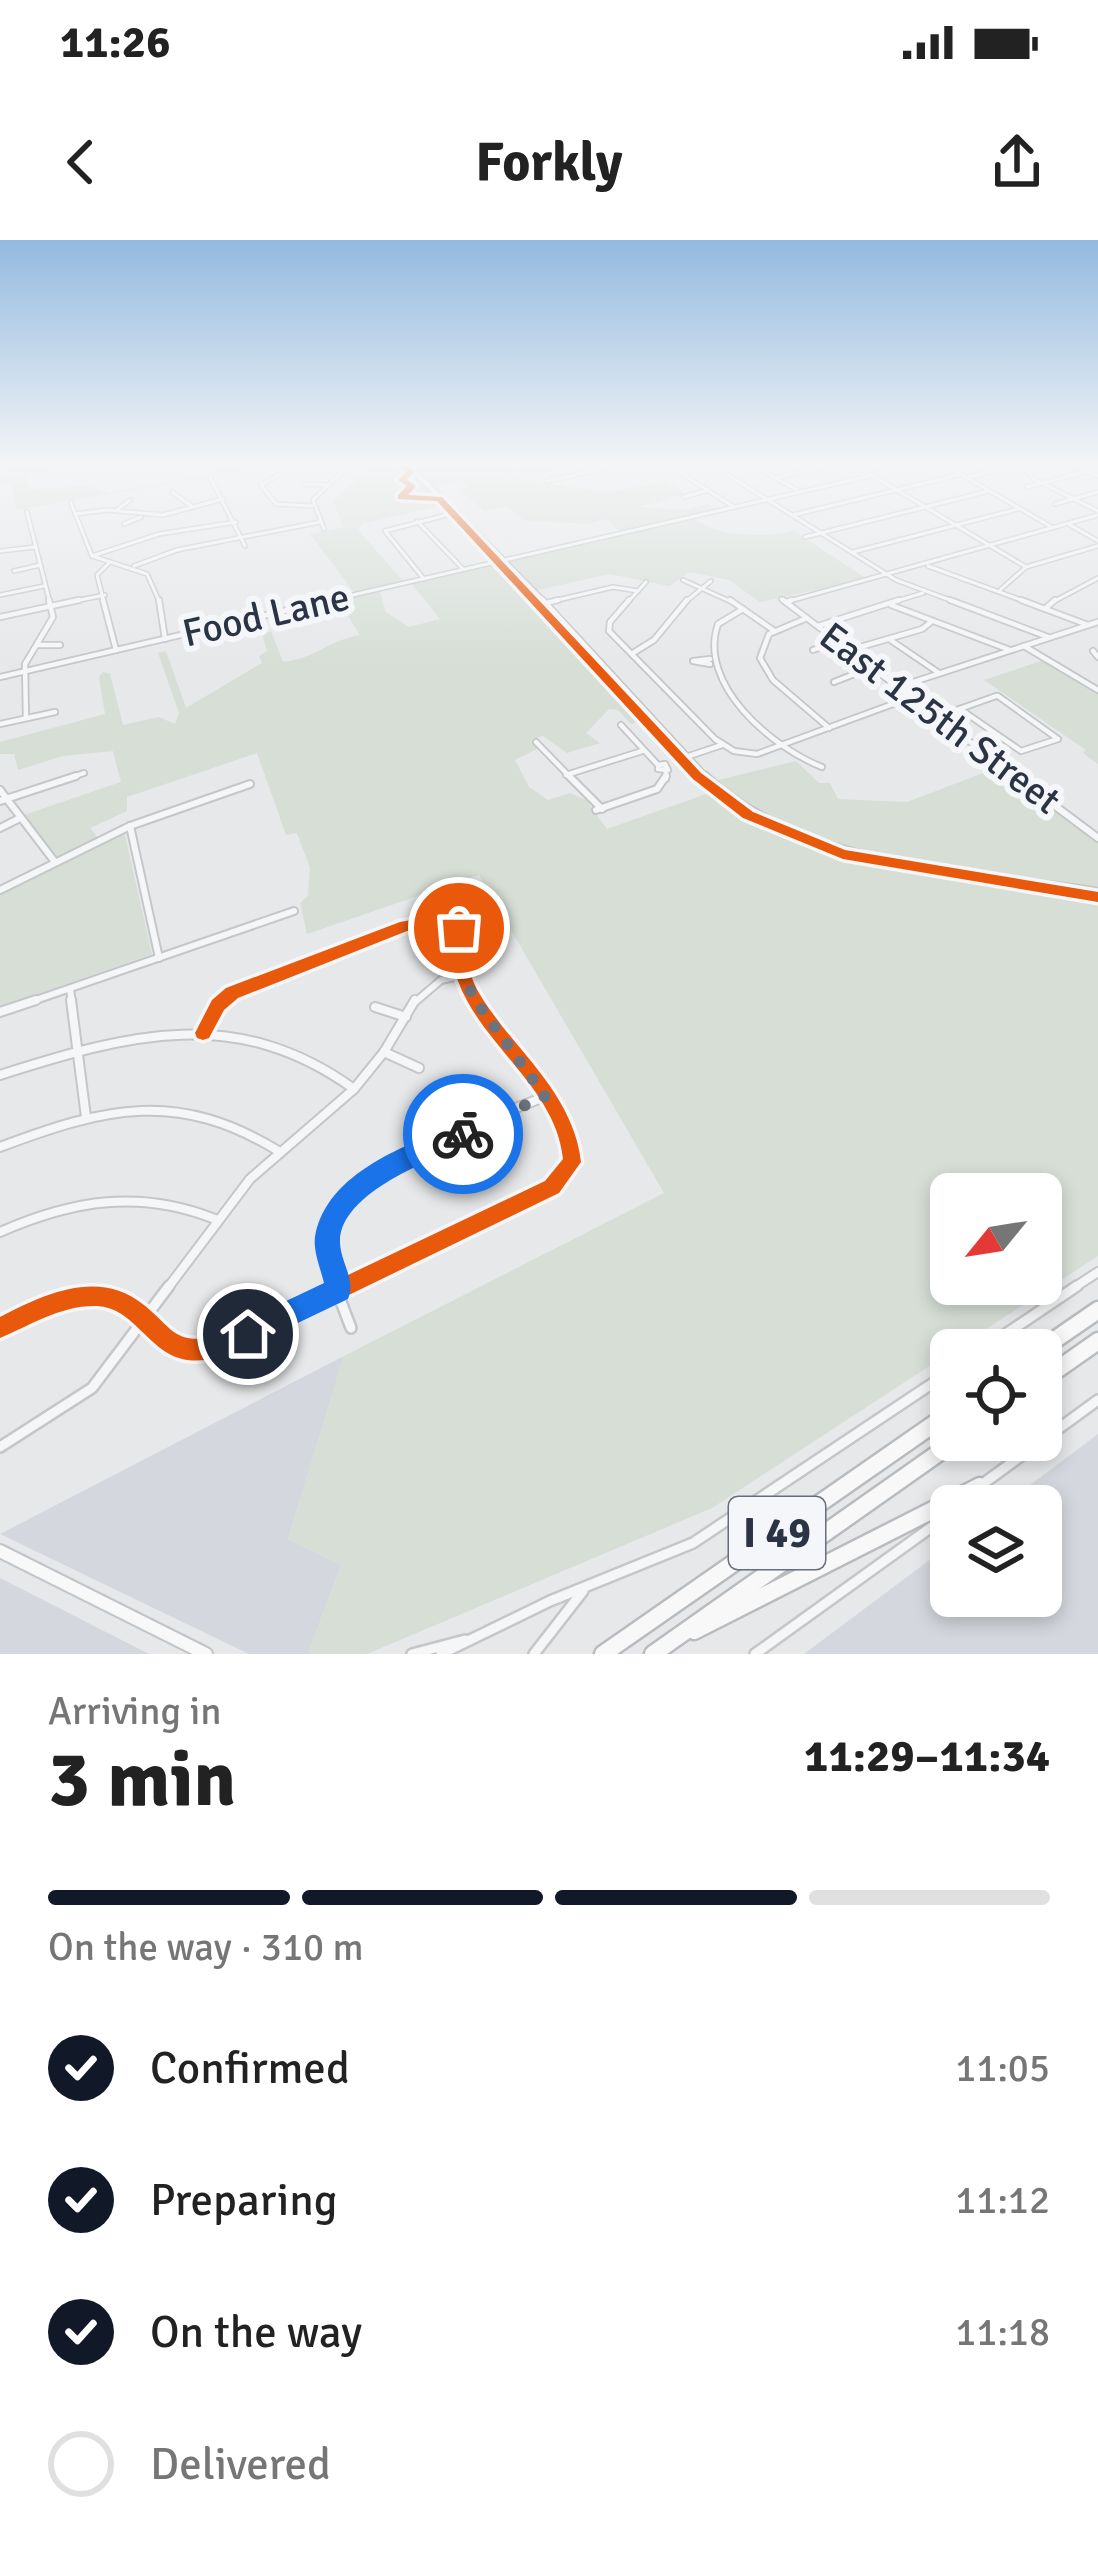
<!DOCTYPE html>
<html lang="en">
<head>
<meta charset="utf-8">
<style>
  :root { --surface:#fff; --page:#f2f2f2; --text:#222; --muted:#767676; --line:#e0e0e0; --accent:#111827 }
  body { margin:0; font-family:Signika,sans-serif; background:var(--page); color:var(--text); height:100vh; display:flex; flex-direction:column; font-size:45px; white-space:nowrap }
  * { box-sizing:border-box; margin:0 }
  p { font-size:39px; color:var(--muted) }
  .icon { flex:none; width:66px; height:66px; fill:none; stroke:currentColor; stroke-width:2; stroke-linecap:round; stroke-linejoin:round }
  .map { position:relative; height:1414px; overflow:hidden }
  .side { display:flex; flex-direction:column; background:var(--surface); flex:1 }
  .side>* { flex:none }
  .needle { width:78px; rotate:240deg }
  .tools { position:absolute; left:930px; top:933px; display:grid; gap:24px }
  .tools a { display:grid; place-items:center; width:132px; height:132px; border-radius:18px; background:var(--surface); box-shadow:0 6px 18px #0003; font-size:60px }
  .pin { position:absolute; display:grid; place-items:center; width:102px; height:102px; color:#fff; margin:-51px; border:6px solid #fff; border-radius:50%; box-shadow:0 3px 12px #0007 }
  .courier { position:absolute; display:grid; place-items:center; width:120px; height:120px; margin:-60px; border:9px solid #1a73e8; border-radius:50%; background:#fff; color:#222; box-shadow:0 3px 15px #0007 }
  .overview em { font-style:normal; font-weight:700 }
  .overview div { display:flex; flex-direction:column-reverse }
  .overview { display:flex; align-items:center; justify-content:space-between; height:204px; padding:0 48px }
  h1 { font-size:78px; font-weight:700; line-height:90px }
  .bar { display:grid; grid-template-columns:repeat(4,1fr); gap:18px 12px; align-content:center; height:144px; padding:0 48px }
  .bar i { height:15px; border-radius:9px; background:var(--line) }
  .bar .active { background:var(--accent) }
  .bar p { grid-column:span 4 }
  ol { padding:0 48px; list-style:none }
  li { display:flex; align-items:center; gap:36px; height:132px }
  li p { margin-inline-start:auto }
  li .icon { padding:12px; border-radius:50%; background:var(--accent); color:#fff; stroke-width:4 }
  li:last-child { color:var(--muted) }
  li i { width:66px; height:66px; border:6px solid var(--line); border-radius:50% }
  .status { display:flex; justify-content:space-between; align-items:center; height:84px; padding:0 60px; background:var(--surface); direction:ltr }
  .status svg { height:33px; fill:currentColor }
  header { display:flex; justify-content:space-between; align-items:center; height:156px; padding:0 48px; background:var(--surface); font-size:54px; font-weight:700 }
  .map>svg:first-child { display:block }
  .built { fill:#d4d7dd }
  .green { fill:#d6ded6; fill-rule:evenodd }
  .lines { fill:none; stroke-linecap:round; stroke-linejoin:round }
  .minor-far4-casing { stroke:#c4c6c8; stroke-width:6 }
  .minor-far3-casing { stroke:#c4c6c8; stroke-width:8 }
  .minor-far2-casing { stroke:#c4c6c8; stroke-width:10 }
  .minor-far1-casing { stroke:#c4c6c8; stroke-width:12 }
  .minor-casing { stroke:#c4c6c8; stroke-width:14 }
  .major-far3-casing { stroke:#c2c5c8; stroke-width:8 }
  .major-far2-casing { stroke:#c2c5c8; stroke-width:9 }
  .major-far1-casing { stroke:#c2c5c8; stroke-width:12 }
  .major-casing { stroke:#c2c5c8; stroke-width:16 }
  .highway-casing { stroke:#b8bbbf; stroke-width:21 }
  .minor-far4 { stroke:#f5f6f7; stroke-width:3 }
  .minor-far3 { stroke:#f5f6f7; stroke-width:4.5 }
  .minor-far2 { stroke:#f5f6f7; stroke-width:6 }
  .minor-far1 { stroke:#f5f6f7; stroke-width:8 }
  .minor { stroke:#f5f6f7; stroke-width:9 }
  .major-far3 { stroke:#f8f8f8; stroke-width:4.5 }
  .major-far2 { stroke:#f8f8f8; stroke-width:6 }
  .major-far1 { stroke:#f8f8f8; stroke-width:8 }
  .major { stroke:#f8f8f8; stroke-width:12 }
  .highway { stroke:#f8f8f8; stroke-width:16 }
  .cycleway-casing { stroke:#f4f6f9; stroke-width:7 }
  .cycleway { fill:#e8590c; fill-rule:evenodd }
  .route { fill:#1a73e8 }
  .done { stroke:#6c737f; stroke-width:12; stroke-dasharray:0 21.6 }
  .labels { text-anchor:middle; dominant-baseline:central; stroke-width:12; stroke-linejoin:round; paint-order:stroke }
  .far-street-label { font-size:39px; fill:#2b3445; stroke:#f4f6f9 }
  .shield { fill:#f4f6f9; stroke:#676e7b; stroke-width:3 }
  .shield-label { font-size:42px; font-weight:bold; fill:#2b3445 }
</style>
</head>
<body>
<div class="status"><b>11:26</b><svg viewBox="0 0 49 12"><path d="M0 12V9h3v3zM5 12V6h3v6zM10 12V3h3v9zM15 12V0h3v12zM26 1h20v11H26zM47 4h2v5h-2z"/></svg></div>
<header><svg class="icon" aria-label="back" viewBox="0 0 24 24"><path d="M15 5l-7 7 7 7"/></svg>Forkly<svg class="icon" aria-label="share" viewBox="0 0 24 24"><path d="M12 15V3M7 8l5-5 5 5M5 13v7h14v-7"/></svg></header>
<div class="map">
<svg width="1098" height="1414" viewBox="0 0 1098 1414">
  <rect width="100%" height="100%" fill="#e6e8ea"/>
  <g class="built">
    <polygon points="344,1116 288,1299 341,1325 308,1414 249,1414 0,1294"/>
    <polygon points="1098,1194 1098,1414 804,1414 951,1304 951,1356 1041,1356 1041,1266 1002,1266"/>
    <polygon points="0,1338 149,1414 0,1414"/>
  </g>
  <g class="green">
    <polygon points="22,225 64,225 27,237 30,250 86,246 109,253 212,234 218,229 216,225 233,229 277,225 17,270 12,243 0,244 0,231"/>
    <polygon points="373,225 408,225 449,264 363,283 358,290 403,341 354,352 310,294 344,287 333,261"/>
    <polygon points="412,225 509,225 505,228 515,230 524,225 575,225 523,239 608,253 666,241 686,254 638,267 685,270 708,264 715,270 621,291 606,279 587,284 523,280 507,266 485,271 460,250 468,247 460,241 434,247"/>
    <path d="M 694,279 C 718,297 765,298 794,291 L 867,339 L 760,362 L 729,340 L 690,332 L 669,346 L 609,334 L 534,351 L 507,321 Z"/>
    <path d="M 502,323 L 644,480 L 631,484 L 618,470 L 609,469 L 586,493 L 600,503 L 567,513 L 543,496 L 532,499 L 537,509 L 515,520 L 529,547 L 548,560 L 570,553 L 586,560 L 607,589 L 712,552 C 793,607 867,620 962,637 C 1007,644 1052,654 1098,659 L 1098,1016 L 712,1268 L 367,1414 L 308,1414 L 341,1325 L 288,1299 L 344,1116 L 664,953 L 479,635 L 307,694 L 300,663 L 308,656 L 310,628 L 297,593 L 286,595 L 257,513 L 127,557 L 127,571 L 90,588 L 98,598 L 58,617 L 21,576 L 121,542 L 113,511 L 63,516 L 18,530 L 14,514 L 0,514 L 0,502 L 105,474 L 99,437 L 103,432 L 110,434 L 123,485 L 159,477 L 175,484 L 179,473 L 158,413 L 166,411 L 186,468 L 262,423 L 259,416 L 267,411 L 262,394 L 271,391 L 283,422 C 314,419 330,400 360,395 L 338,360 L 379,350 L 386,372 L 409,387 L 440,379 L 411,343 ZM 951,954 L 1041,954 L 1041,1044 L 951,1044 Z"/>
    <polygon points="1044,420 1098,452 1098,524 1083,513 1086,510 984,440"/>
    <path d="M 796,521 L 819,543 L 830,543 L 838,559 L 907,562 L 999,527 L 1098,603 L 1098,650 C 965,628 826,623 714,541 Z"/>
    <polygon points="124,591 152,714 0,767 0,654"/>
  </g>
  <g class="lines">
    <defs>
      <g id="minor-far4">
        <polyline points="668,225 734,267"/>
        <polyline points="712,225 896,340 958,363"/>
        <polyline points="752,225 797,250"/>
        <polyline points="855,225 1026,327"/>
        <polyline points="945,225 1050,286"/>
        <polyline points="1021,225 1034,239 1098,271"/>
        <polyline points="1072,225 1098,236"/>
        <polyline points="210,237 245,306"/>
        <polyline points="968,237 1021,225"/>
        <polyline points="775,238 830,225"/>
        <polyline points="547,241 621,225"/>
        <polyline points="304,244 327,245"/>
        <polyline points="1027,247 1088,231"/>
        <polyline points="172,252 193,267"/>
        <polyline points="684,257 708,250"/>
        <polyline points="71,263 92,316"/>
        <polyline points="1055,264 1098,252"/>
        <polyline points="312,266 276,264 261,245 288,230 343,231"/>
        <polyline points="117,270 130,260"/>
        <polyline points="27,272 50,363"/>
        <polyline points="75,274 107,270 163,275 223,259"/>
        <polyline points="793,275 962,234"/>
        <polyline points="417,281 463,329"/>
        <polyline points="124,284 141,277"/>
        <polyline points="1070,285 1098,301"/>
        <polyline points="324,289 313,260 349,225"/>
        <polyline points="805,297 989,251"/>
        <polyline points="0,311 35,307"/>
        <polyline points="853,312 1018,269"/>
        <polyline points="92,316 159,294 236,282"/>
        <polyline points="92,316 147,334 160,363"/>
        <polyline points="134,326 177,310 320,282"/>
        <polyline points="928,326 1029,363"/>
        <polyline points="14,331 40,325"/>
        <polyline points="424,339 385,291 458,272"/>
        <polyline points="683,340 734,363"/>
        <polyline points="999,351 1026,327 1098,306"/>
        <polyline points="0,355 44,346"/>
        <polyline points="781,359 787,363"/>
        <polyline points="786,362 1098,275"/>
        <polyline points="65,363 105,355"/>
        <polyline points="104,363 97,335 110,322"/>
        <polyline points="318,363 917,225"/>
        <polyline points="545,363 613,347 638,351"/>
        <polyline points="627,363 646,342"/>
        <polyline points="684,363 711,341"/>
        <polyline points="890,363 923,353"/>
        <polyline points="1051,363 1098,338"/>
      </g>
      <g id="minor-far3">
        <polyline points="103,360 116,410"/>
        <polyline points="159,360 165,399"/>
        <polyline points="629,360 610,382 609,391 715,499 734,511 757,514 912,457"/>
        <polyline points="730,360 773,390"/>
        <polyline points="783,360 1019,539"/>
        <polyline points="950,360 1048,397"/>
        <polyline points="1021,360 1088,385"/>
        <polyline points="786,362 792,360"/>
        <polyline points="543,364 558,360"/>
        <polyline points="891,365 1010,410"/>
        <polyline points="1047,367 1055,360"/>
        <path d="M 743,369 L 718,384 C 697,444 771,507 822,527"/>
        <polyline points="0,377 79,360"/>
        <polyline points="807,378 769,394 760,418 773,440 829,488"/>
        <polyline points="818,386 899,360"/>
        <polyline points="889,399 939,433"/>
        <polyline points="37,405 60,405"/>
        <polyline points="1024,406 1098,450"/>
        <polyline points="813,410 838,401"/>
        <polyline points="850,410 922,389 931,382"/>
        <polyline points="1093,411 1098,417"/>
        <polyline points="633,413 654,400 687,360"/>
        <polyline points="710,419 693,421 710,424"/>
        <polyline points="0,437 331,360"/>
        <polyline points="834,442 872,427"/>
        <polyline points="898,447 1098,382"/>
        <polyline points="960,469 1021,511 1058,499 998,456"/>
        <polyline points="937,477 996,456"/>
        <polyline points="26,478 25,424 53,377 49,360"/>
        <polyline points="0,484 55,472"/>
        <polyline points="621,485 658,525"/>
        <polyline points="536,502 572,539"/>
        <polyline points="686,517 722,505"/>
        <polygon points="665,524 668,530 658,529 659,525"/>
        <polyline points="666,531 666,539"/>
        <polyline points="566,535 642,511"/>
        <polyline points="67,539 84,533"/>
      </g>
      <g id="minor-far2">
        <polyline points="569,536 602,569"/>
        <polyline points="1015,536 1098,598"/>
        <polyline points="0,550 55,622"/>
        <polyline points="0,561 76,536"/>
        <polyline points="596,570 657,549 666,536"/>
        <polyline points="130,586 159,718"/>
        <polyline points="0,588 18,579"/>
        <polyline points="0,650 130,586 250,544"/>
        <polyline points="459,687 496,671"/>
        <polyline points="70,749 72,763"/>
        <polyline points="27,763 294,671"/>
        <polyline points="221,763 232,753 405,686 446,680 461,691 463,733 477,763"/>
        <polyline points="414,763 441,740 463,735"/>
      </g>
      <g id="minor-far1">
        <polyline points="71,760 86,877"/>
        <polyline points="375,767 406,777"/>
        <polyline points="0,772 36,760"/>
        <polyline points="203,793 224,760"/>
        <polyline points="384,812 419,828"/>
        <path d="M 0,835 C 129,794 236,764 354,849"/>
        <path d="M 0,907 C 106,867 178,849 280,912"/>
        <path d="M 0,992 C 73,960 140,949 215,979"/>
        <polyline points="167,1049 250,939 354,849 384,812 415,760"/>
        <path d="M 336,1049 C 328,1025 322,1001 335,977 C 366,918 485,881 544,857"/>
        <polyline points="339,1049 552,947 572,922 560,877 475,760"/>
        <polyline points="1072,1049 1098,1032"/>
      </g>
      <g id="minor">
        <polyline points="335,1046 351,1088"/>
        <path d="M 0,1088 C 35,1069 83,1042 124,1063 C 166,1084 160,1116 219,1107 L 346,1046"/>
        <polyline points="982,1110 1077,1046"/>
        <polyline points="0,1207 92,1148 169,1046"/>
        <polyline points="984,1243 1098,1160"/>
        <polyline points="412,1414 465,1400"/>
        <polyline points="441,1414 550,1361 693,1303 951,1131"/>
        <polyline points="534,1414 583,1351"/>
        <polyline points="755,1414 951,1273"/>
      </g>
      <polyline id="major-far3" points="408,225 545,363"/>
      <polyline id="major-far2" points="542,360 707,539"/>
      <path id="major-far1" d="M 704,536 C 803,630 969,632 1098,653"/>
      <polyline id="major" points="0,1311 206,1414"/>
      <g id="highway">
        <polyline points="1040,1110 1098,1070"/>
        <polyline points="1041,1141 1098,1101"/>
        <polyline points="694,1391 980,1246"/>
        <polyline points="603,1414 951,1172"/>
        <polyline points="653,1414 957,1200"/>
      </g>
    </defs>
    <use href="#minor-far4" class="minor-far4-casing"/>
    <use href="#minor-far3" class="minor-far3-casing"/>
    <use href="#minor-far2" class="minor-far2-casing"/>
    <use href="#minor-far1" class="minor-far1-casing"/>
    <use href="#minor" class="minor-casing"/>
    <use href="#major-far3" class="major-far3-casing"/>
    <use href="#major-far2" class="major-far2-casing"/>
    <use href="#major-far1" class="major-far1-casing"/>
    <use href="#major" class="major-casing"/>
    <use href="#highway" class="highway-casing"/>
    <use href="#minor-far4" class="minor-far4"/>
    <use href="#minor-far3" class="minor-far3"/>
    <use href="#minor-far2" class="minor-far2"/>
    <use href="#minor-far1" class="minor-far1"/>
    <use href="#minor" class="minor"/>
    <use href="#major-far3" class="major-far3"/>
    <use href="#major-far2" class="major-far2"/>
    <use href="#major-far1" class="major-far1"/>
    <use href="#major" class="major"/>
    <use href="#highway" class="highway"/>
    <defs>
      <g id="cycleway">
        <polygon points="398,225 406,225 414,232 407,240 416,246 408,255 442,257 701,533 753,572 845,610 1098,652 1098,662 843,619 743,578 693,539 437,261 398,259 398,255 407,246 398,240 406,232"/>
        <path d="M 446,674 L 466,687 L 468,691 C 469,706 467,724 472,738 C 478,755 491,771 502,786 C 535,827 575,867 581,922 L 559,953 L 219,1118 C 206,1120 195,1122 182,1119 C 147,1110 134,1068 97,1066 C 61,1065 31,1085 0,1098 L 0,1077 C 44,1054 99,1028 144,1065 C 175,1090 172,1104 218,1097 L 545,941 L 563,919 C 556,848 482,806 458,741 C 452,726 454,709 454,693 L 444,686 L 407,691 L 238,758 L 224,770 L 209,798 L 203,800 L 197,798 L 195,793 L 212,760 L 226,748 L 400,682 Z"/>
      </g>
    </defs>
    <use href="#cycleway" class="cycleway-casing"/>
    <use href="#cycleway" class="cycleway"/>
  </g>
  <linearGradient id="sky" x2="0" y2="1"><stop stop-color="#93bae0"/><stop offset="0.53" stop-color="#f4f5f6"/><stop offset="1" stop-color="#f4f5f6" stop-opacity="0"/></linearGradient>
  <rect width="1098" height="423" fill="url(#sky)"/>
  <path class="route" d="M 463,883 L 471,886 L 471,902 C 433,919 338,953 340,1003 C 341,1023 356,1040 348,1059 L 248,1107 L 238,1103 L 234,1094 L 238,1084 L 324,1043 C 321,1030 313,1011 315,997 C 326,932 408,904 463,883 Z"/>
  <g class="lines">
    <polyline class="done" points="459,688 463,735 475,760 545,856 463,894"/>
  </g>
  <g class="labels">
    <g class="far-street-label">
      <text transform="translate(266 375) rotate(-13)">Food Lane</text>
      <text transform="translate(940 478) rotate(37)">East 125th Street</text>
    </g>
    <rect class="shield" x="729" y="1257" width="96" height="72" rx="9"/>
    <g class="shield-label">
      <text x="777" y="1293">I 49</text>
    </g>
  </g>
</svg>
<div class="tools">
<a><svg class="needle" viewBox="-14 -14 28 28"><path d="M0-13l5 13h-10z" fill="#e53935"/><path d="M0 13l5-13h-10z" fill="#767676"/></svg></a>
<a><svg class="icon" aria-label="locate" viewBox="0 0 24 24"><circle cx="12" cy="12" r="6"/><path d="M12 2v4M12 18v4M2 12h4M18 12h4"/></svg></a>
<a><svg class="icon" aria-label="layers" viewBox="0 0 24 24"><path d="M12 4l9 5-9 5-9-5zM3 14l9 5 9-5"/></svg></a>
</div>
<div class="pin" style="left:459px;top:688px;background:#ea580c"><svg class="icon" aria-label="bag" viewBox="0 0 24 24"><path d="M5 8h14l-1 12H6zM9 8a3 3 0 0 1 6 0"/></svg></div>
<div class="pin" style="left:248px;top:1094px;background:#1f2937"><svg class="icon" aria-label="home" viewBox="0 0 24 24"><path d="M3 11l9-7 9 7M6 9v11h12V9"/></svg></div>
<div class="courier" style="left:463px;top:894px"><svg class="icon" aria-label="bike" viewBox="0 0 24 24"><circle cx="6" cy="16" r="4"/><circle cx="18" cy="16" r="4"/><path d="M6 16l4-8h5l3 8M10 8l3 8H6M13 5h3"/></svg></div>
</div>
<section class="side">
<div class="overview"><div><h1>3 min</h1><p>Arriving in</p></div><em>11:29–11:34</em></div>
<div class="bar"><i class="active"></i><i class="active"></i><i class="active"></i><i></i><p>On the way · 310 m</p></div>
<ol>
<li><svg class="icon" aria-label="check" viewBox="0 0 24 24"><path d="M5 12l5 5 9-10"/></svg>Confirmed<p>11:05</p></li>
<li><svg class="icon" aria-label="check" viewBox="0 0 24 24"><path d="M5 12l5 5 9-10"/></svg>Preparing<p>11:12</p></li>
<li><svg class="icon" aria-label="check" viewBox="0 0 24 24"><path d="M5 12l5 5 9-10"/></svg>On the way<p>11:18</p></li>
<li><i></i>Delivered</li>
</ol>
</section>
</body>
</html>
